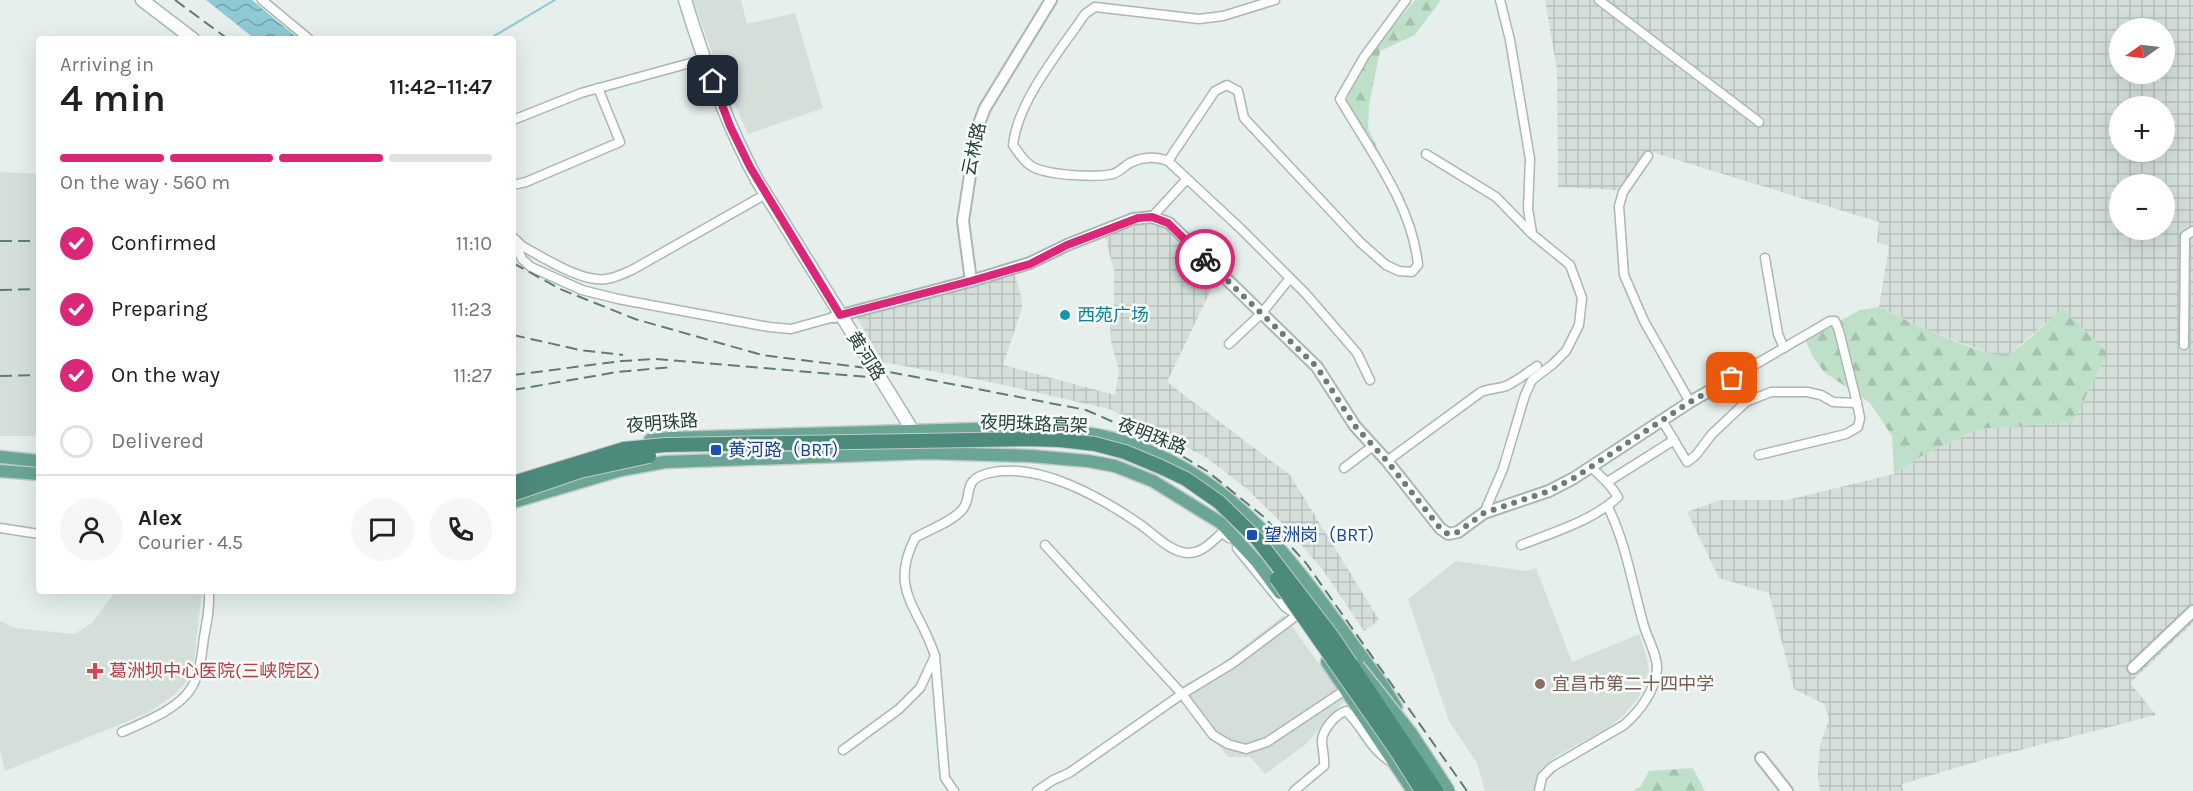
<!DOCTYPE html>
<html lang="en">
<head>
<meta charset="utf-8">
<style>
  :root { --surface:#fff; --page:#f6f6f6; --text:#202124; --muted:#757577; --line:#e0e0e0; --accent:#db2777 }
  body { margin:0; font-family:Karla,"Noto Sans SC",sans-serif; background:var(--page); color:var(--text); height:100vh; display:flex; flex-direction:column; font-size:22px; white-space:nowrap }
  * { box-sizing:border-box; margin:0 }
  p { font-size:20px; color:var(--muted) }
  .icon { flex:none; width:33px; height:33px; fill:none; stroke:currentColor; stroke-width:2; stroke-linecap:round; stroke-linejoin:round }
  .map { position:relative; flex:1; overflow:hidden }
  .details { position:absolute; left:36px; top:36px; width:480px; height:558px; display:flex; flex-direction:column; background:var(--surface); border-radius:6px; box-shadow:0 6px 24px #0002 }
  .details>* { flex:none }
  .needle { width:39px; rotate:256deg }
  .fabs { position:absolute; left:2109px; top:18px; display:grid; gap:12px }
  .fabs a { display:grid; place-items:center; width:66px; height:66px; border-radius:50%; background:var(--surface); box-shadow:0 6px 24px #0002; font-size:30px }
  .pin { position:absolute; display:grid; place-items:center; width:51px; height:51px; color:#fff; margin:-26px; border-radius:12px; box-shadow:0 3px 9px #0006 }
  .courier { position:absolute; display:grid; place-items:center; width:60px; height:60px; margin:-30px; border:4px solid #db2777; border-radius:50%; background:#fff; color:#222; box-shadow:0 2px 8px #0007 }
  .headline em { font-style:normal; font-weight:600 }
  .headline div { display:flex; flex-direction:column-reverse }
  .headline { display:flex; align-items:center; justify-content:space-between; height:102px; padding:0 24px }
  h1 { font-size:39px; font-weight:600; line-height:45px }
  .bar { display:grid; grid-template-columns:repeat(4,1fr); gap:9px 6px; align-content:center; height:72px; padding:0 24px }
  .bar i { height:8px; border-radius:4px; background:var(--line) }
  .bar .selected { background:var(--accent) }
  .bar p { grid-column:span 4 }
  .line { display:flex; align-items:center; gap:15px; padding:0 24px; border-top:2px solid var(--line) }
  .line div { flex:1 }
  .round { display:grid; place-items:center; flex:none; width:63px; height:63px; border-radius:32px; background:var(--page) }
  ol { padding:0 24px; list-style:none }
  li { display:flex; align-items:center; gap:18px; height:66px }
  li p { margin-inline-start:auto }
  li .icon { padding:6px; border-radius:50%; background:var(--accent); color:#fff; stroke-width:4 }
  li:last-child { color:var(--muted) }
  li i { width:33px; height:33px; border:3px solid var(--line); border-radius:50% }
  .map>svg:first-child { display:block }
  .built { fill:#d4dfda }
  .industrial { fill:url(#industrial-grid); fill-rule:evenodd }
  .forest { fill:url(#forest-firs) }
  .water { fill:url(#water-waves) }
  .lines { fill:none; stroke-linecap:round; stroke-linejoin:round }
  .stream { stroke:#8ec9d4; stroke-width:2 }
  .minor-casing { stroke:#a8b8b2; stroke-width:11 }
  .tertiary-casing { stroke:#a8b8b2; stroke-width:14 }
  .secondary-casing { stroke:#a4bbb3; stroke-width:15 }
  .primary-casing { stroke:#c2cac8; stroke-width:15 }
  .minor { stroke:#fff; stroke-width:8 }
  .tertiary { stroke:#fff; stroke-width:10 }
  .secondary { stroke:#fff; stroke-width:12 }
  .primary { stroke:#6aa596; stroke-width:12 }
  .rail { stroke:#5f7d75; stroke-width:2; stroke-dasharray:12 6; stroke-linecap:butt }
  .primary-bridge-casing { stroke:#c2cac8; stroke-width:15; stroke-linecap:butt }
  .trunk-bridge-casing { stroke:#c2cac8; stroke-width:16; stroke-linecap:butt }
  .primary-bridge { stroke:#6aa596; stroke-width:12 }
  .trunk-bridge { stroke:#4c8a7c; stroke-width:14 }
  .done { stroke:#687f78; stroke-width:6; stroke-dasharray:0 10.8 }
  .route { stroke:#db2777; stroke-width:8 }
  .culture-dot { fill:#0f9aa8; stroke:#f7fbf9; stroke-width:2 }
  .transit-dot { fill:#1a4fb4; stroke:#f7fbf9; stroke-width:2 }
  .health-dot { fill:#e0444e; stroke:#f7fbf9; stroke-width:2 }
  .education-dot { fill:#8d6e63; stroke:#f7fbf9; stroke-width:2 }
  .labels { text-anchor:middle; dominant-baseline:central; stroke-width:5; stroke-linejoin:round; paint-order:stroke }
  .street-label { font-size:18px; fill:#24423a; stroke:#f7fbf9 }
  .culture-label { font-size:18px; fill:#0d838f; stroke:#f7fbf9; text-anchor:start }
  .transit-label { font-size:18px; fill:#164399; stroke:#f7fbf9; text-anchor:start }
  .health-label { font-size:18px; fill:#be3a42; stroke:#f7fbf9; text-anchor:start }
  .education-label { font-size:18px; fill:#785e54; stroke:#f7fbf9; text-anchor:start }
</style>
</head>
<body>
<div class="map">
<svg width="2193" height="791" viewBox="0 0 2193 791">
  <defs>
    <pattern id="industrial-grid" width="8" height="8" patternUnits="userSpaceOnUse" patternTransform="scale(1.5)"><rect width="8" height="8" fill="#d4dfda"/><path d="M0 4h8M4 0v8" fill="none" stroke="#b6c1bc"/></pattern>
    <pattern id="forest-firs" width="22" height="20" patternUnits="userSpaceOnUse" patternTransform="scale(1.5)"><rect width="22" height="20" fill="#bfe0c8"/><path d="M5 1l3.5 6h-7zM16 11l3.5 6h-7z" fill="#a4c1ad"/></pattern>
    <pattern id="water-waves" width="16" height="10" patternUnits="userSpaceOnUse" patternTransform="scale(1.5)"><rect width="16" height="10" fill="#8ec9d4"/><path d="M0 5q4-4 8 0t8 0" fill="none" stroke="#74a5ad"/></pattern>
  </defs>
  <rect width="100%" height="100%" fill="#e6efeb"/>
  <g class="built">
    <polygon points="693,0 741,0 747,24 795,13 823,108 748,134 711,50"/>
    <polygon points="0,172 39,174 39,436 0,436"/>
    <polygon points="1456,561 1526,571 1536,568 1572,662 1639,634 1646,655 1649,671 1639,697 1623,716 1606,729 1557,756 1541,769 1534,791 1485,791 1477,763 1449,721 1408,599"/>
    <polygon points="116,591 202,591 194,660 186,682 174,695 148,713 5,771 0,751 0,621 16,628 74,634 92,623"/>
    <polygon points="1284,615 1345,700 1305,745 1265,774 1250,757 1228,757 1174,691 1221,664"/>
  </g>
  <g class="industrial">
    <path d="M 1545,0 L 2193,0 L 2193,623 L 2130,683 L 2156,715 L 1989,758 L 1902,784 L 1903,791 L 1820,791 L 1818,775 L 1820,745 L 1829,719 L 1824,704 L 1794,689 L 1769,593 L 1719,578 L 1687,512 L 1720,500 L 1787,500 L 1894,474 L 1923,455 L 1978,429 L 2073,422 L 2063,309 L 2008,355 L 1993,355 L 1930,331 L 1879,307 L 1889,246 L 1877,242 L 1879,222 L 1648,151 L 1617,190 L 1558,187 L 1557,70 ZM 2120,28 L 2164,28 L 2164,74 L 2120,74 ZM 2120,106 L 2164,106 L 2164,152 L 2120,152 ZM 2120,184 L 2164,184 L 2164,230 L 2120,230 Z"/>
    <polygon points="1148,222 1160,224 1217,277 1167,382 1290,475 1379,620 1364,631 1323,570 1285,526 1247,489 1207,458 1156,431 1109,409 995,383 883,362 857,318 1014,272 1022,300 1022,308 1003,365 1115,395 1119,370 1111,342 1110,321 1114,301 1114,271 1105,236"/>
  </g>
  <g class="forest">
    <polygon points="1415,0 1441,0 1415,35 1380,51 1369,105 1368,129 1393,179 1384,182 1342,111 1363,62"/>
    <path d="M 1879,307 C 1899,317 1993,363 2009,354 C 2024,345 2049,321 2063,308 L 2107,353 L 2073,422 L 1978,429 L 1923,455 L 1894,474 L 1892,436 L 1870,403 L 1824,372 L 1813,357 L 1805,340 L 1860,310 Z"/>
    <polygon points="1693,768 1705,791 1633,791 1641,786 1649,771"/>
  </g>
  <polygon class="water" points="206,0 252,0 299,39 255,39"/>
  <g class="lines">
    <polyline class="stream" points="489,39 555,0"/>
    <defs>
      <g id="minor">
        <polyline points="262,0 309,39"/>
        <path d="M 1275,0 L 1223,16 L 1199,19 L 1095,7 L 1085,14 C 1060,51 1018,100 1013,145 C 1019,153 1025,164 1035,168 C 1051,175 1095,178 1113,174 C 1121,171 1125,165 1132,162 C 1143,157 1157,156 1168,161 L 1241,229 L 1306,294 L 1357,353 L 1370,380"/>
        <polyline points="1500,0 1510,40 1530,159 1528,209 1532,233"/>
        <polyline points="1599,0 1759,122"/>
        <polyline points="513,120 581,93 705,59"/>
        <polyline points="1426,154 1496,197 1532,234 1570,265 1582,298 1579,325 1566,351 1553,364 1532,380 1525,395 1503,469 1484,513"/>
        <polyline points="1648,156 1623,192 1619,206 1624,275 1644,321 1690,402"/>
        <path d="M 1168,161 L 1215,91 L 1227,85 L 1238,91 L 1244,118 L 1361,243 L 1386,265 L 1399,271 L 1412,272 L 1418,265 C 1412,204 1370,151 1340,99 L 1364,57 L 1406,0"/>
        <polyline points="513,185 526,182 620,142 598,88"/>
        <polyline points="1152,217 1186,180"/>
        <polyline points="513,237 522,259 531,267 582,290 618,299 769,327 791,329 834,317"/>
        <path d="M 516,240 L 522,246 C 542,257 574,277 596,279 C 609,281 620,275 632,270 L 766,194"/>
        <polyline points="1765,258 1778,334 1784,348"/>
        <polyline points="1229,344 1262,313 1290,278"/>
        <polyline points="2184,345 2185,236 2193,231"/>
        <polyline points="1746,402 1732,378 1830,321 1835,321 1839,331 1857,403 1860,418 1858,427 1846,434 1759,455"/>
        <polyline points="1663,422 1687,462 1696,455 1712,434 1746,402 1771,392 1807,392 1821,395 1833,402 1857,403"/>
        <path d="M 1387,461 L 1481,392 C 1490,388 1498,389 1506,386 C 1517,381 1527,373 1537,366"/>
        <polyline points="1344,468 1373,446"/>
        <polyline points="1609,481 1674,440"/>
        <polyline points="0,528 39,534"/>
        <polyline points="1045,545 1182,694 1213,735 1228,744 1246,749 1267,742 1345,690"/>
        <path d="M 1521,545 C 1554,532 1592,521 1618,497 C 1609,482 1603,479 1591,467"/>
        <polyline points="935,656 944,767 945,778 954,791"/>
        <path d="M 122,732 C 145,722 179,709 192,687 C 200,673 202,653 204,637 C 207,622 210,607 209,591"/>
        <path d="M 843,750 L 899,709 L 920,688 L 935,656 C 920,608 888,591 915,538 C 930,529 950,523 962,510 C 974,496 960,480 989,473 C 1038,461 1102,498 1141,525 C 1155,535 1169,551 1187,553 C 1202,554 1212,541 1222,533 L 1229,538"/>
        <polyline points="1037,791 1053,780 1069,773 1182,694 1233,663 1297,615 1285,607 1237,548"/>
        <path d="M 1294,791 L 1324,766 C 1325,757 1322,749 1322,741 C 1322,730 1336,714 1346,711 C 1365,729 1367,746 1391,762"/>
        <path d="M 1539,791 L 1542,777 L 1552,767 L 1624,725 C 1639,712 1655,691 1657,670 C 1658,656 1648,640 1644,626 C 1632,585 1627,546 1608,507"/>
      </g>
      <g id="tertiary">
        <polyline points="971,281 963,221 977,129 985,108 1051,0"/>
        <polyline points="834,317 971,281 1030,263 1067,245 1133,219 1152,217 1169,223 1317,367 1355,426 1387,461 1440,528 1448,534 1458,532 1484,513 1549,491 1574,478 1690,402 1732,378"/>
        <polyline points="2133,668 2193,611"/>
        <polyline points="1761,758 1787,791"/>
      </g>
      <g id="secondary">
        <polyline points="142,0 193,39"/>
        <path d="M 685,0 C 704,62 726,123 757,180 L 918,439"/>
      </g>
      <g id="primary">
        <path d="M 650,440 L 671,438 L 1010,428 C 1047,429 1084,430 1119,440 C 1248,479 1306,583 1382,684 L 1396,707"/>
        <polyline points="0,457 39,461"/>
        <polyline points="0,471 39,474"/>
        <polyline points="513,502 621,470 665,462 927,453 1031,456 1088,461 1115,466 1153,481 1221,523 1257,562 1280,593"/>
        <polyline points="1327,662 1413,791"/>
      </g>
    </defs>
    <use href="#minor" class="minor-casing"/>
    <use href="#tertiary" class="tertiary-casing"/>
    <use href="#secondary" class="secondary-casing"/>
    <use href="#primary" class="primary-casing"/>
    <use href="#minor" class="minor"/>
    <use href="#tertiary" class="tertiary"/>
    <use href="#secondary" class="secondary"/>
    <use href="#primary" class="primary"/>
    <g class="rail">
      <polyline points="175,0 228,39"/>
      <polyline points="0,241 39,241"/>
      <polyline points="513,263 560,289 635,319 762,355 874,369 1086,410 1157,441 1207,471 1264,517 1306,563 1467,791"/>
      <polyline points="0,290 39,289"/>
      <polyline points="513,335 580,350 623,355"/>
      <polyline points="513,375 622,361 656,359 869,377"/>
      <polyline points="0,376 39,375"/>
      <polyline points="513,390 617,372 673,367"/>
    </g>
    <defs>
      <polyline id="primary-bridge" points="1358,666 1411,733 1449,791"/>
      <g id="trunk-bridge">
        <polyline points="513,483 624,449 665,445 1028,439 1060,440 1095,444 1125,452 1161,467 1186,479 1219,502 1258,540 1331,635 1436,791"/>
        <polyline points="513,494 580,471 649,456"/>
        <polyline points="1277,579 1396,750 1422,791"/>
      </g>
    </defs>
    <use href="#primary-bridge" class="primary-bridge-casing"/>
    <use href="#trunk-bridge" class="trunk-bridge-casing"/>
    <use href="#primary-bridge" class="primary-bridge"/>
    <use href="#trunk-bridge" class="trunk-bridge"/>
  </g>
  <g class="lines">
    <polyline class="done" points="1205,259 1317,367 1355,426 1387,461 1440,528 1448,534 1458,532 1484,513 1549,491 1574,478 1690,402 1732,378"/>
    <polyline class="route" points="713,81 730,126 750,167 840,315 971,281 1030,264 1067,245 1138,218 1152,217 1168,223 1205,259"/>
  </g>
  <circle class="culture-dot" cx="1065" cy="315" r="6"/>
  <g class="transit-dot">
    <rect x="710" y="444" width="12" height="12" rx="3"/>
    <rect x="1246" y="529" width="12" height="12" rx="3"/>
  </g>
  <path class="health-dot" d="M92 662h6v6h6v6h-6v6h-6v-6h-6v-6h6z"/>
  <circle class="education-dot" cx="1540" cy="684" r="6"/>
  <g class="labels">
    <g class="street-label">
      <text transform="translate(974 149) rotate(-78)">云林路</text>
      <text transform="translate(866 356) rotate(58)">黄河路</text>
      <text transform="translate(662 423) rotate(-5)">夜明珠路</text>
      <text transform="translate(1034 424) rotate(2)">夜明珠路高架</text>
      <text transform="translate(1152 436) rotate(21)">夜明珠路</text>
    </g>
    <g class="culture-label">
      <text x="1077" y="315">西苑广场</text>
    </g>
    <g class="transit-label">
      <text x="728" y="450">黄河路（BRT）</text>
      <text x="1264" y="535">望洲岗（BRT）</text>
    </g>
    <g class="health-label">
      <text x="109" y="671">葛洲坝中心医院(三峡院区)</text>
    </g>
    <g class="education-label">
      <text x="1552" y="684">宜昌市第二十四中学</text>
    </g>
  </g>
</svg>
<div class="fabs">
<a><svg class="needle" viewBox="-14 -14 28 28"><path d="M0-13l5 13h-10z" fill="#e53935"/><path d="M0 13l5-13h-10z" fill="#757577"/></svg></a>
<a>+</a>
<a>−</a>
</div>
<div class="pin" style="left:1732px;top:378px;background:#ea580c"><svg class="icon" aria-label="bag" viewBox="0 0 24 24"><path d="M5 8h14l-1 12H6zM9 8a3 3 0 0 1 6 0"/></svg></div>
<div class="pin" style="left:713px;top:81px;background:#1f2937"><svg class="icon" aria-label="home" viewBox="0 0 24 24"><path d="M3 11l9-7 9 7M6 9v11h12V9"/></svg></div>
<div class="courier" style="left:1205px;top:259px"><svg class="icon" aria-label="bike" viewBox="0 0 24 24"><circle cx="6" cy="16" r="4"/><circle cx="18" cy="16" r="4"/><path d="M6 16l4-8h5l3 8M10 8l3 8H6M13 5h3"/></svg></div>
<section class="details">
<div class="headline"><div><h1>4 min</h1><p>Arriving in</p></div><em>11:42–11:47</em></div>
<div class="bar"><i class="selected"></i><i class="selected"></i><i class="selected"></i><i></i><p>On the way · 560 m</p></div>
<ol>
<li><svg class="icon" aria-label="check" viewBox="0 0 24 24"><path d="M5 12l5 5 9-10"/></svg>Confirmed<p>11:10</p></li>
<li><svg class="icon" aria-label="check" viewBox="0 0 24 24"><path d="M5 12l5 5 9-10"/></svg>Preparing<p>11:23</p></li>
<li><svg class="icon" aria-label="check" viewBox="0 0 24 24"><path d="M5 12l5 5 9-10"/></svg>On the way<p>11:27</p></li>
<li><i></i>Delivered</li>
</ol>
<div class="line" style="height:108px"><a class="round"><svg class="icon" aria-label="person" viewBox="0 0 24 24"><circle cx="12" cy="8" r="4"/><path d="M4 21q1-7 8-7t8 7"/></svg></a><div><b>Alex</b><p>Courier · 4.5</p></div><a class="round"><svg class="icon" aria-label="chat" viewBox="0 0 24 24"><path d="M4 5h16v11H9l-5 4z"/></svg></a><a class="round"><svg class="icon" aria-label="phone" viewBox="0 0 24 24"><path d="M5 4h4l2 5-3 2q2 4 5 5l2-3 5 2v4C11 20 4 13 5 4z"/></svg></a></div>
</section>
</div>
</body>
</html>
